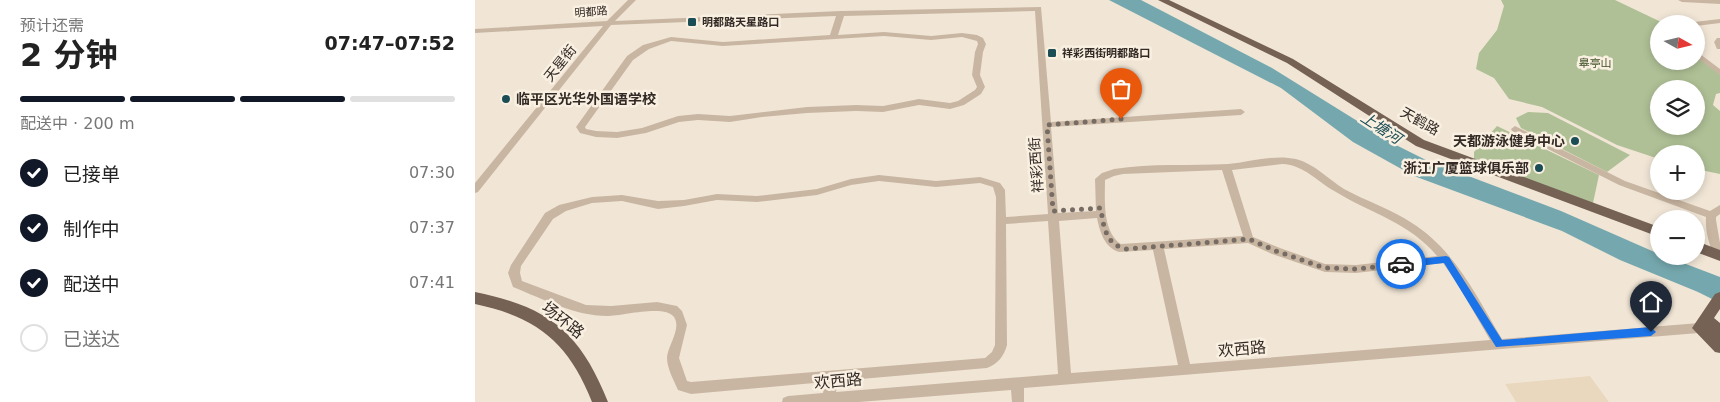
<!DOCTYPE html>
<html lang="zh">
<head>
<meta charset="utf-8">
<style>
  :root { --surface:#fff; --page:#f6f6f6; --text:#222; --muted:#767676; --line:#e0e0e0; --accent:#111827 }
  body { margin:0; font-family:"DejaVu Sans","Noto Sans SC",sans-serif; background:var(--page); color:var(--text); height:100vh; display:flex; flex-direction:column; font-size:19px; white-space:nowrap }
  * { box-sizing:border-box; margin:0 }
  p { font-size:16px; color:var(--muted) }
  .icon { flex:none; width:28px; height:28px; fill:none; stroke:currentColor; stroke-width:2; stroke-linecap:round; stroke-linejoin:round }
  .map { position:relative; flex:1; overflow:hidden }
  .drawer { display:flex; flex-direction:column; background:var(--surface); width:475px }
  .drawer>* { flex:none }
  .needle { width:32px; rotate:98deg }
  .controls { position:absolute; left:1175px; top:15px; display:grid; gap:10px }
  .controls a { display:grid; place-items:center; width:55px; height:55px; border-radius:50%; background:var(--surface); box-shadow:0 2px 8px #0003; font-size:25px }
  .pin { position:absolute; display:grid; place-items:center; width:42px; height:42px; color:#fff; margin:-51px -21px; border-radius:50% 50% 50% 0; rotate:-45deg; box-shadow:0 0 5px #0007 }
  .pin .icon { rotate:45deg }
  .courier { position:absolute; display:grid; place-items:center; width:50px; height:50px; margin:-25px; border:4px solid #1a73e8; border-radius:50%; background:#fff; color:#222; box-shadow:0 1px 6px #0007 }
  .headline em { font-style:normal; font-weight:700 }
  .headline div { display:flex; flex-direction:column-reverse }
  .headline { display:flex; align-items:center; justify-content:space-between; height:85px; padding:0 20px }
  h1 { font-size:32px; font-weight:700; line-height:38px }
  .bar { display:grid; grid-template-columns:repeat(4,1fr); gap:8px 5px; align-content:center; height:60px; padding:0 20px }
  .bar i { height:6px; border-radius:4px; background:var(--line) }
  .bar .active { background:var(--accent) }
  .bar p { grid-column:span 4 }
  ol { padding:0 20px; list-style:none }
  li { display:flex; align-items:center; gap:15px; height:55px }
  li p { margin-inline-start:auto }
  li .icon { padding:5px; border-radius:50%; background:var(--accent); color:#fff; stroke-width:4 }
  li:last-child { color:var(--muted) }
  li i { width:28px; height:28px; border:2px solid var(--line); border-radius:50% }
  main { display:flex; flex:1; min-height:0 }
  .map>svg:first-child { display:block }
  .green { fill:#afc096; fill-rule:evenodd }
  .plaza { fill:#e9d8bd }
  .water { fill:#75a8ae }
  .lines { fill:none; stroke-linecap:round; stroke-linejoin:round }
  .minor { fill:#c9b6a2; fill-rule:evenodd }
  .major { fill:#766255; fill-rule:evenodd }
  .route { fill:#1a73e8 }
  .done { stroke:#766c63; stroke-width:5; stroke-dasharray:0 9 }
  .poi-dot { fill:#1a4d55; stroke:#f9f0e2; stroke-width:2 }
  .labels { text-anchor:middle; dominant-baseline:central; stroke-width:5; stroke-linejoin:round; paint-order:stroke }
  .far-street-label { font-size:11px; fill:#332a25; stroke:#f9f0e2 }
  .far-poi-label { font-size:11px; font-weight:bold; fill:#332a25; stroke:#f9f0e2; text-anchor:start }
  .far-park-label { font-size:11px; fill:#405228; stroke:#f9f0e2 }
  .street-label { font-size:14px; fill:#332a25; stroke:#f9f0e2 }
  .poi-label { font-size:14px; font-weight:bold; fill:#332a25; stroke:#f9f0e2; text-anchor:end }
  .water-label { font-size:15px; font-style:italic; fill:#1a4d55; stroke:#f9f0e2 }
  .near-street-label { font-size:16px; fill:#332a25; stroke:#f9f0e2 }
</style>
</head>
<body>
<main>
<section class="drawer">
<div class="headline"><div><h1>2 分钟</h1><p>预计还需</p></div><em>07:47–07:52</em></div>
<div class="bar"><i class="active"></i><i class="active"></i><i class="active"></i><i></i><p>配送中 · 200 m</p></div>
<ol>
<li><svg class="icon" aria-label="check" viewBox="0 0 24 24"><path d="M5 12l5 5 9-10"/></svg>已接单<p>07:30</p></li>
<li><svg class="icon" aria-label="check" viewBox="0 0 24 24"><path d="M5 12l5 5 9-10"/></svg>制作中<p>07:37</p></li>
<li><svg class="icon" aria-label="check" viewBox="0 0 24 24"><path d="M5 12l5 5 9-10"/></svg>配送中<p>07:41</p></li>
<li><i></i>已送达</li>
</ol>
</section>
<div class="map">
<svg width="1245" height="402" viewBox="0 0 1245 402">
  <rect width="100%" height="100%" fill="#f1e6d6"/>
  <g class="green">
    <path d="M 1026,0 L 1140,0 L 1184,21 L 1187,24 L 1184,24 L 1184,61 L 1221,61 L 1221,55 L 1245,74 L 1245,93 L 1241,94 L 1238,105 L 1245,111 L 1245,174 L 1221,169 L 1221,154 L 1184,154 L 1184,159 L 1142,145 L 1067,107 L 1034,99 L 1019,78 L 1001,69 L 1004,53 L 1022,30 L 1029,6 ZM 1184,89 L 1221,89 L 1221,126 L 1184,126 Z"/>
    <polygon points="1053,112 1073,113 1155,155 1132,172 1046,128 1041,118"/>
    <polygon points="1022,126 1124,175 1118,203 999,160 999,152"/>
  </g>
  <polygon class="plaza" points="1115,376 1134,402 1041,402 1030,384"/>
  <polygon class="water" points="634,0 666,0 797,68 921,145 951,160 1086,211 1184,254 1184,256 1190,256 1245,277 1245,303 1223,292 1145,260 1087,231 939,176 878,142 806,88"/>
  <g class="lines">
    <g class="minor">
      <path d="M 153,0 L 161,0 L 140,21 L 366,11 L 566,7 L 576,122 L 766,109 L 770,112 L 766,115 L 576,127 L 583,213 L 621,211 L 620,179 L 627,173 L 639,169 C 676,163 715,166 753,164 C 775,162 799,154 821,159 C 840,164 853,179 869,189 C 891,201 916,209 937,223 C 980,250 1002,297 1027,339 L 1224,323 L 1228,325 L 1230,328 L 1228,331 L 1224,333 L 549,388 L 549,402 L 537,402 L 536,390 L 384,402 L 307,402 L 308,398 L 313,396 L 348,393 L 350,382 L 216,394 L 203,390 C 199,381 192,368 192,358 C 192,346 207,329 199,317 C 190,304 147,316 132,316 C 100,316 68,299 38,287 L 33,273 L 36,265 L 70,213 L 84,205 L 117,197 L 147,195 L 183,201 L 209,200 L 242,194 L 282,196 L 342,189 L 376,179 L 404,175 L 461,181 L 505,177 L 525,183 L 530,190 L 531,217 L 573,214 L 560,11 L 369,16 L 363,35 L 409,32 L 456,36 L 487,33 L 502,35 L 508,38 L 511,44 L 508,52 L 505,75 L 510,87 L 506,94 L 489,105 L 475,109 L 444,105 L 408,112 L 381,111 L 332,113 L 287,117 L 255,122 L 223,120 L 204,122 L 171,133 L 142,138 L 121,137 L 105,133 L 101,127 L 152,56 L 168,45 L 196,37 L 248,42 L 355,35 L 361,16 L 136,25 L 3,192 L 0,193 L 0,183 L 128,26 L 0,33 L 0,29 L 132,21 ZM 409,36 L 456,40 L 487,37 L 502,41 L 503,44 L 500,52 L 497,75 L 502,87 L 500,90 L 483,101 L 475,103 L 444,99 L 408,106 L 381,105 L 332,107 L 255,116 L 223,114 L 203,116 L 167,128 L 142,132 L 121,131 L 111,129 L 110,127 L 158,60 L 174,49 L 196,41 L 248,46 ZM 807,164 C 830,165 842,182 861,192 C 895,213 935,223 962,256 L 881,265 L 850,264 L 805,248 L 778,237 L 757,170 ZM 747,170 L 768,236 L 646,244 C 627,231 630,200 630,180 L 639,176 L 648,174 ZM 404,181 L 461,187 L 505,183 L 518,187 L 521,197 L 520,345 L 517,352 L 510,358 L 216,382 L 212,381 L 204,358 L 212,325 L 207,311 L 202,306 L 182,302 L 136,306 L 111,305 L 47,281 L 45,273 L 46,266 L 78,219 L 91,211 L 117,203 L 147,201 L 183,209 L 209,206 L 242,200 L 282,202 L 342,195 L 376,185 ZM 622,218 C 625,232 629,247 644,252 L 678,250 L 703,365 L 596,373 L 584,221 ZM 573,221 L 583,374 L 361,392 L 363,381 L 512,368 C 523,364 529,356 532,345 L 531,224 ZM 773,243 L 797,254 L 850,272 L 881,273 L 968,263 L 982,283 L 1015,340 L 715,364 L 689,249 Z"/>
      <polygon points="1203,0 1245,0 1245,4 1207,2"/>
      <polygon points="1245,19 1245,23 1221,26 1221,24 1215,24 1219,22"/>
      <polygon points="1242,38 1245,38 1245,49 1242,49 1239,42"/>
      <polygon points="1221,51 1245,69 1245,75 1221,57"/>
      <path d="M 1040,126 L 1150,181 L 1235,211 L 1245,205 L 1245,214 L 1241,217 L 1241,220 L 1245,243 L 1245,259 L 1240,258 C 1234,245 1230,231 1231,217 L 1144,185 L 1037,131 L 1036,129 Z"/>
    </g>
    <g class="major">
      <polygon points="683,0 694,0 818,59 949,140 1184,227 1184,237 941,146 812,63"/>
      <polygon points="1221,241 1245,250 1245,261 1221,252"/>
      <path d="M 0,292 C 74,307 105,332 133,402 L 117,402 C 94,343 62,317 0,304 Z"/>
      <polygon points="1245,292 1245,309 1239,318 1245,323 1245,353 1240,352 1217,328 1240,294"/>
    </g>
  </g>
  <polygon class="route" points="971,256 974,257 1027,340 1176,327 1181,332 1176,336 1021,347 969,263 926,268 922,264 926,261"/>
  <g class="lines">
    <path class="done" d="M 646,119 L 572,125 L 578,211 L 626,208 C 628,226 631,246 652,249 L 774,239 L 801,251 L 850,268 L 882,269 L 926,264"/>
  </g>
  <g class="poi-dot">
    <rect x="212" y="17" width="10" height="10" rx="2.5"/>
    <rect x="572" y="48" width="10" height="10" rx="2.5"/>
    <circle cx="31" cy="99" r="5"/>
    <circle cx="1100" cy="141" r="5"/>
    <circle cx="1064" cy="168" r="5"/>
  </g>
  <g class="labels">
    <g class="far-street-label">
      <text transform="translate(116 12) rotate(-4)">明都路</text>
    </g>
    <g class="far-poi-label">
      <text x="227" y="22">明都路天星路口</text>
      <text x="587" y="53">祥彩西街明都路口</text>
    </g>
    <g class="far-park-label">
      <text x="1120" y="63">皋亭山</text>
    </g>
    <g class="street-label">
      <text transform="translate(85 63) rotate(-51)">天星街</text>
      <text transform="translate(945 121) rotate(29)">天鹤路</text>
      <text transform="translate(561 165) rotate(-94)">祥彩西街</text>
    </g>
    <g class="poi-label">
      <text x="41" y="99" text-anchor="start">临平区光华外国语学校</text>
      <text x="1090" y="141">天都游泳健身中心</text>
      <text x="1054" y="168">浙江广厦篮球俱乐部</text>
    </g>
    <g class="water-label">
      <text transform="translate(906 128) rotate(33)">上塘河</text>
    </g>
    <g class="near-street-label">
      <text transform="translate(88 320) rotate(38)">场环路</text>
      <text transform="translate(767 349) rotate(-5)">欢西路</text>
      <text transform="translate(363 381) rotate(-5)">欢西路</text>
    </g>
  </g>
</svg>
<div class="controls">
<a><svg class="needle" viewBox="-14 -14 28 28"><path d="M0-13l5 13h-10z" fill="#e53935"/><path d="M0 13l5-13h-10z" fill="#767676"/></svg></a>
<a><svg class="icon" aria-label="layers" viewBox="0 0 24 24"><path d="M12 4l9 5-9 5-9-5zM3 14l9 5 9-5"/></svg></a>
<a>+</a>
<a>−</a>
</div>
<div class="pin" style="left:646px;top:119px;background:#ea580c"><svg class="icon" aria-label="bag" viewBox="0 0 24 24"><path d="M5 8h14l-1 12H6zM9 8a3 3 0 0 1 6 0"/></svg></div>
<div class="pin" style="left:1176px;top:332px;background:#1f2937"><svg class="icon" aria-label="home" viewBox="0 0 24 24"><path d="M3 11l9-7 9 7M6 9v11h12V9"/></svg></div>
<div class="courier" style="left:926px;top:264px"><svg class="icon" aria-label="car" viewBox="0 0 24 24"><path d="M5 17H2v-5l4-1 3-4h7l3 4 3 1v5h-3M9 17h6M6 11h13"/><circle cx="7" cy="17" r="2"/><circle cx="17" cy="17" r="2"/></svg></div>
</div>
</main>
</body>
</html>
